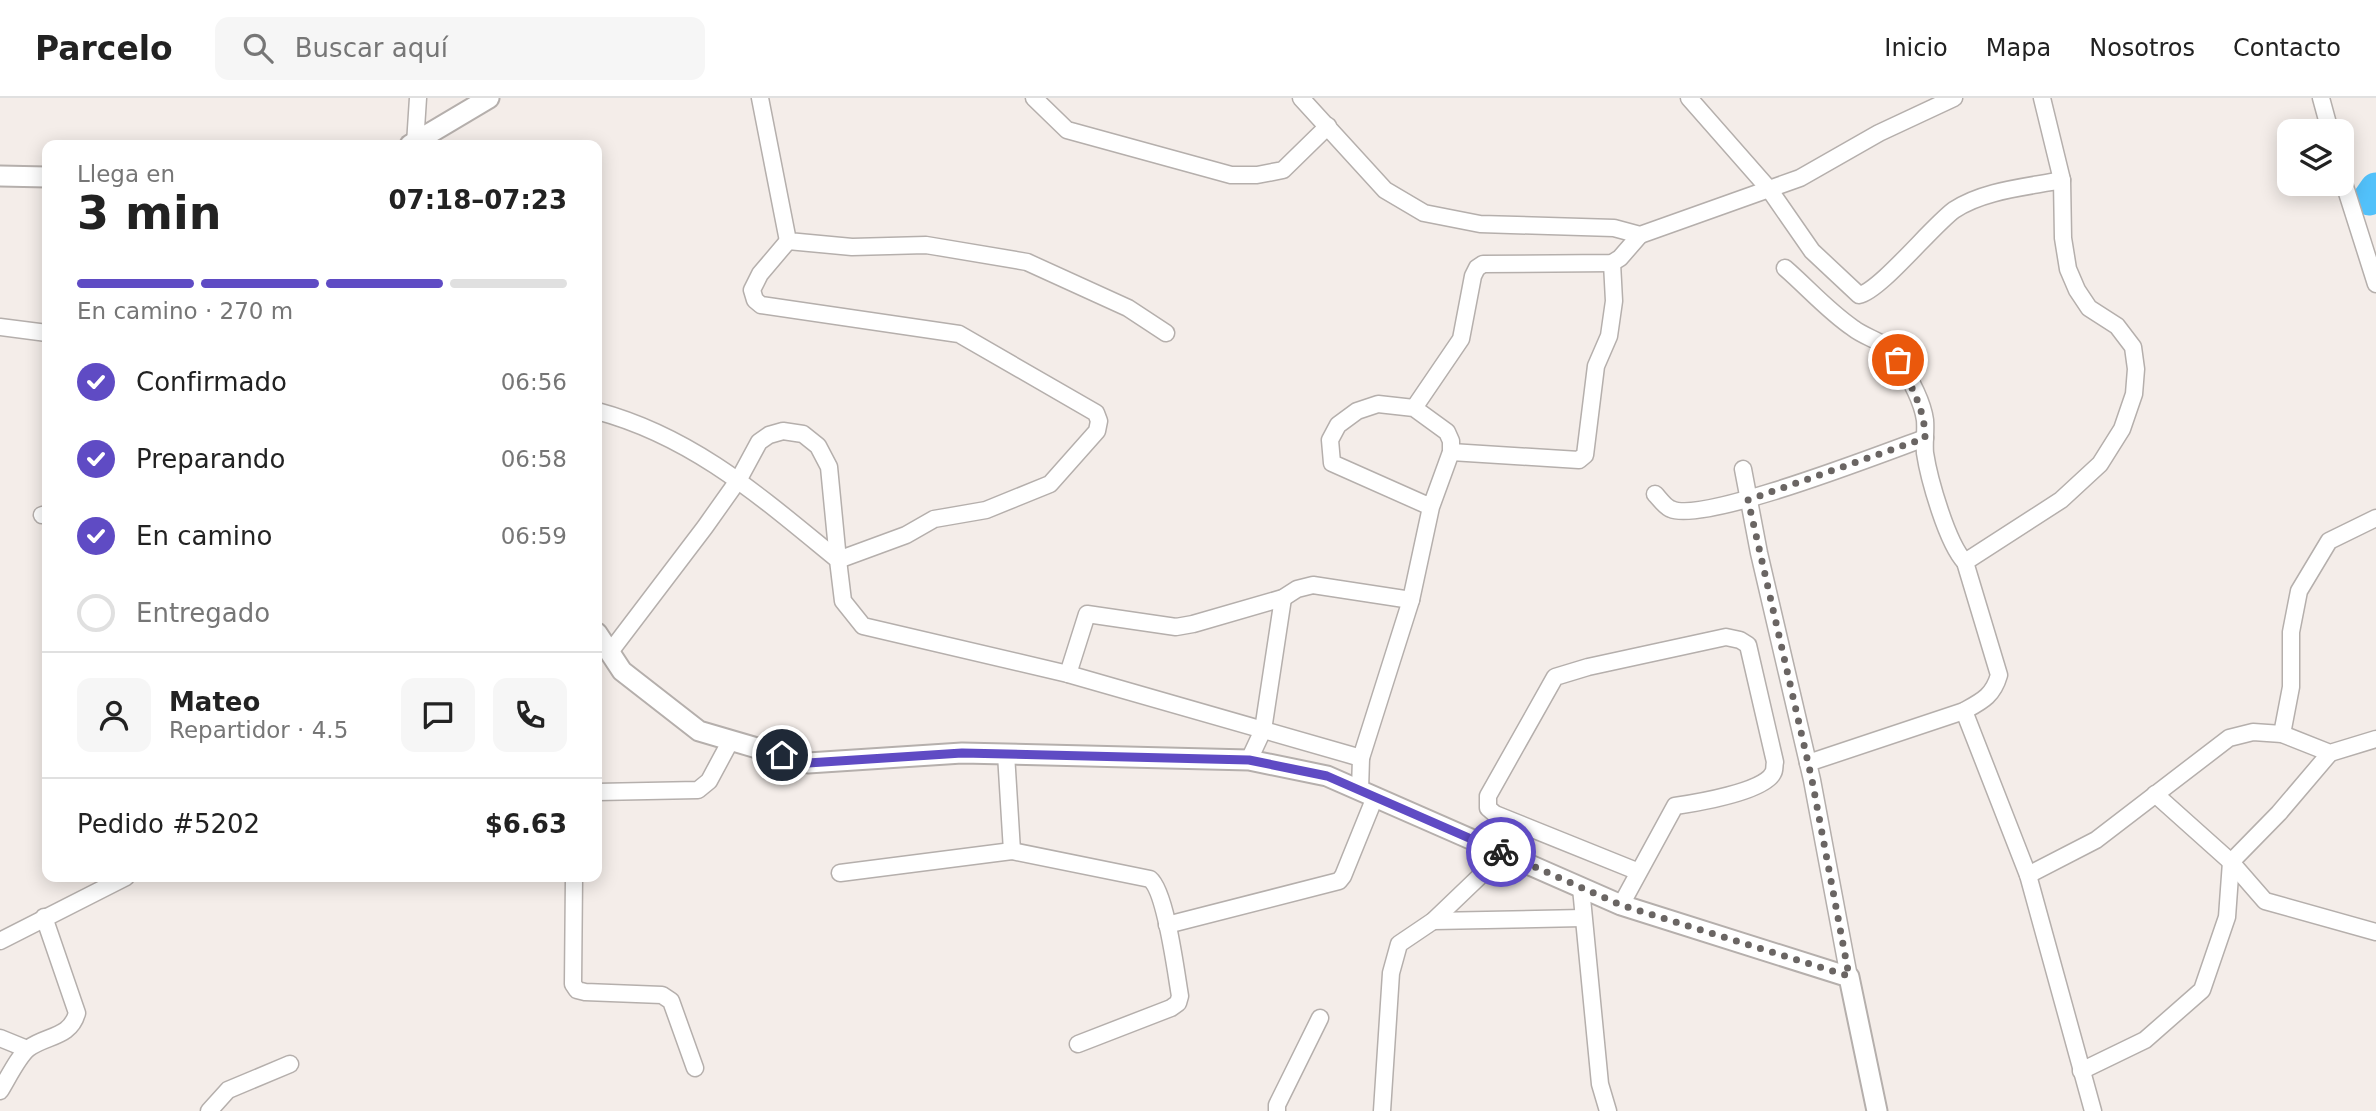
<!DOCTYPE html>
<html lang="es">
<head>
<meta charset="utf-8">
<style>
  :root { --surface:#fff; --page:#f6f6f6; --text:#222; --muted:#767676; --line:#e0e0e0; --accent:#5f4bc4 }
  body { margin:0; font-family:"DejaVu Sans",sans-serif; background:var(--page); color:var(--text); height:100vh; display:flex; flex-direction:column; font-size:26px; white-space:nowrap }
  * { box-sizing:border-box; margin:0 }
  p { font-size:23px; color:var(--muted) }
  .icon { flex:none; width:38px; height:38px; fill:none; stroke:currentColor; stroke-width:2; stroke-linecap:round; stroke-linejoin:round }
  .map { position:relative; flex:1; overflow:hidden }
  .panel { position:absolute; left:42px; top:42px; width:560px; height:742px; display:flex; flex-direction:column; background:var(--surface); border-radius:14px; box-shadow:0 4px 18px #0003 }
  .panel>* { flex:none }
  .buttons { position:absolute; left:2277px; top:21px; display:grid; gap:14px }
  .buttons a { display:grid; place-items:center; width:77px; height:77px; border-radius:14px; background:var(--surface); box-shadow:0 4px 18px #0003; font-size:35px }
  .pin { position:absolute; display:grid; place-items:center; width:60px; height:60px; color:#fff; margin:-30px; border:4px solid #fff; border-radius:50%; box-shadow:0 2px 7px #0007 }
  .courier { position:absolute; display:grid; place-items:center; width:70px; height:70px; margin:-35px; border:5px solid #5f4bc4; border-radius:50%; background:#fff; color:#222; box-shadow:0 2px 9px #0007 }
  .headline em { font-style:normal; font-weight:700 }
  .headline div { display:flex; flex-direction:column-reverse }
  .headline { display:flex; align-items:center; justify-content:space-between; height:119px; padding:0 35px }
  h1 { font-size:46px; font-weight:700; line-height:52px }
  .bar { display:grid; grid-template-columns:repeat(4,1fr); gap:10px 7px; align-content:center; height:84px; padding:0 35px }
  .bar i { height:9px; border-radius:5px; background:var(--line) }
  .bar .current { background:var(--accent) }
  .bar p { grid-column:span 4 }
  .line { display:flex; align-items:center; gap:18px; padding:0 35px; border-top:2px solid var(--line) }
  .line div { flex:1 }
  .round { display:grid; place-items:center; flex:none; width:74px; height:74px; border-radius:14px; background:var(--page) }
  ol { padding:0 35px; list-style:none }
  li { display:flex; align-items:center; gap:21px; height:77px }
  li p { margin-inline-start:auto }
  li .icon { padding:7px; border-radius:50%; background:var(--accent); color:#fff; stroke-width:4 }
  li:last-child { color:var(--muted) }
  li i { width:38px; height:38px; border:4px solid var(--line); border-radius:50% }
  header { display:flex; align-items:center; gap:42px; box-sizing:border-box; height:98px; padding:0 35px; background:var(--surface); border-bottom:2px solid var(--line) }
  header strong { font-size:33px }
  nav { display:flex; gap:38px; margin-inline-start:auto; font-size:24px }
  .search { width:490px; height:63px; background:var(--page); display:flex; align-items:center; gap:18px; box-sizing:border-box; padding:0 24px; border-radius:14px; color:var(--muted); font-size:26px }
  .map>svg:first-child { display:block }
  .lines { fill:none; stroke-linecap:round; stroke-linejoin:round }
  .river { stroke:#52c1fa; stroke-width:33 }
  .minor-casing { stroke:#b5afac; stroke-width:19 }
  .tertiary-casing { stroke:#b5afac; stroke-width:23 }
  .minor { stroke:#fff; stroke-width:16 }
  .tertiary { stroke:#fff; stroke-width:19 }
  .done { stroke:#6a6563; stroke-width:7; stroke-dasharray:0 12.6 }
  .route { stroke:#5f4bc4; stroke-width:9 }
</style>
</head>
<body>
<header>
<strong>Parcelo</strong>
<div class="search"><svg class="icon" aria-label="search" viewBox="0 0 24 24"><circle cx="10" cy="10" r="6"/><path d="M15 15l6 6"/></svg>Buscar aquí</div>
<nav><a>Inicio</a><a>Mapa</a><a>Nosotros</a><a>Contacto</a></nav>
</header>
<div class="map">
<svg width="2376" height="1013" viewBox="0 0 2376 1013">
  <rect width="100%" height="100%" fill="#f4ede9"/>
  <g class="lines">
    <polyline class="river" points="2369,101 2376,91"/>
    <defs>
      <g id="minor">
        <polyline points="760,0 788,143 852,149 926,147 1027,164 1128,210 1166,235"/>
        <polyline points="1034,0 1067,32 1231,77 1257,77 1283,72 1328,28"/>
        <polyline points="1301,0 1385,92 1424,115 1480,126 1614,130 1640,137 1800,80 1879,35 1954,0"/>
        <path d="M 1689,0 L 1769,91 L 1812,153 L 1859,197 C 1880,193 1931,129 1954,112 C 1984,92 2028,89 2062,82"/>
        <polyline points="2321,0 2330,33"/>
        <polyline points="415,46 418,0"/>
        <polyline points="2342,79 2376,186"/>
        <path d="M 1785,170 C 1807,189 1828,213 1853,230 C 1867,241 1886,243 1896,259 C 1908,277 1922,301 1925,322 C 1926,333 1924,344 1925,355 C 1929,381 1947,445 1965,464"/>
        <polyline points="0,229 47,235"/>
        <polyline points="1414,310 1461,241 1473,178 1477,170 1483,166 1612,165 1620,160 1640,137"/>
        <path d="M 597,313 C 694,339 762,400 838,462 L 843,503 L 863,528 L 1068,576 L 1361,660"/>
        <polyline points="1451,354 1579,362 1585,357 1596,268 1609,238 1614,203 1612,165"/>
        <polyline points="1743,371 1759,455 1812,682 1849,879"/>
        <path d="M 1655,396 C 1659,400 1665,409 1671,411 C 1703,426 1883,355 1925,340"/>
        <polyline points="42,417 47,416"/>
        <polyline points="610,554 705,429 739,381 759,344 769,337 783,333 803,336 818,348 829,369 838,462 906,437 934,421 986,412 1050,386 1097,333 1099,323 1096,315 959,236 761,207 755,202 752,192 760,176 788,143"/>
        <polyline points="1068,576 1087,516 1176,529 1193,526 1283,500 1297,491 1313,487 1411,502"/>
        <polyline points="1964,613 2028,777 2093,1013"/>
        <polyline points="2282,636 2291,589 2291,534 2299,493 2329,443 2376,420"/>
        <polyline points="1006,656 1012,753"/>
        <polyline points="1249,662 1263,632 1283,500"/>
        <path d="M 1808,665 L 1964,613 C 1982,603 1993,598 1999,577 L 1965,464 L 2061,402 L 2100,366 L 2122,331 L 2134,296 L 2136,271 L 2133,249 L 2117,228 L 2089,210 L 2077,192 L 2068,171 L 2063,140 L 2062,82 L 2042,0"/>
        <polyline points="1360,692 1361,660 1411,502 1431,409 1451,354 1451,343 1447,334 1414,310 1378,306 1357,313 1338,327 1330,342 1332,365 1431,409"/>
        <polyline points="597,694 698,692 709,683 731,642"/>
        <polyline points="2155,696 2231,764 2265,803 2376,834"/>
        <path d="M 840,775 L 1012,753 L 1150,781 C 1166,794 1176,875 1180,898 L 1178,905 L 1171,910 L 1078,946"/>
        <polyline points="2028,777 2096,742 2229,640 2253,634 2282,636 2330,655 2376,641"/>
        <polyline points="574,779 573,886 577,892 585,894 662,897 671,903 695,970"/>
        <polyline points="1581,790 1600,986 1608,1013"/>
        <path d="M 1621,807 L 1675,708 C 1695,705 1764,694 1773,675 C 1775,672 1774,668 1775,664 L 1748,547 L 1740,542 L 1726,539 L 1588,569 L 1555,579 L 1488,698 L 1488,710 L 1495,716 L 1639,774"/>
        <polyline points="1433,823 1583,820"/>
        <polyline points="1167,827 1339,783 1343,778 1375,699"/>
        <polyline points="0,843 126,779"/>
        <polyline points="0,940 27,951"/>
        <polyline points="2081,973 2145,942 2202,892 2227,819 2231,764 2279,715 2330,655"/>
        <path d="M 0,993 C 7,982 19,957 29,950 C 47,937 70,940 77,915 L 44,819"/>
        <polyline points="209,1013 228,992 290,966"/>
        <polyline points="1277,1013 1277,1007 1320,920"/>
        <polyline points="1382,1013 1391,875 1399,846 1433,823 1503,756"/>
      </g>
      <g id="tertiary">
        <polyline points="410,47 489,0"/>
        <polyline points="0,78 47,79"/>
        <polyline points="597,535 622,573 699,633 808,665 962,655 1249,662 1327,678 1621,807 1849,879 1877,1013"/>
      </g>
    </defs>
    <use href="#minor" class="minor-casing"/>
    <use href="#tertiary" class="tertiary-casing"/>
    <use href="#minor" class="minor"/>
    <use href="#tertiary" class="tertiary"/>
  </g>
  <g class="lines">
    <path class="done" d="M 1501,754 L 1621,807 L 1849,878 L 1812,682 L 1748,402 L 1925,340 C 1925,311 1911,288 1898,262"/>
    <polyline class="route" points="782,657 808,665 962,655 1249,662 1327,678 1501,754"/>
  </g>
</svg>
<div class="buttons">
<a><svg class="icon" aria-label="layers" viewBox="0 0 24 24"><path d="M12 4l9 5-9 5-9-5zM3 14l9 5 9-5"/></svg></a>
</div>
<div class="pin" style="left:1898px;top:262px;background:#ea580c"><svg class="icon" aria-label="bag" viewBox="0 0 24 24"><path d="M5 8h14l-1 12H6zM9 8a3 3 0 0 1 6 0"/></svg></div>
<div class="pin" style="left:782px;top:657px;background:#1f2937"><svg class="icon" aria-label="home" viewBox="0 0 24 24"><path d="M3 11l9-7 9 7M6 9v11h12V9"/></svg></div>
<div class="courier" style="left:1501px;top:754px"><svg class="icon" aria-label="bike" viewBox="0 0 24 24"><circle cx="6" cy="16" r="4"/><circle cx="18" cy="16" r="4"/><path d="M6 16l4-8h5l3 8M10 8l3 8H6M13 5h3"/></svg></div>
<section class="panel">
<div class="headline"><div><h1>3 min</h1><p>Llega en</p></div><em>07:18–07:23</em></div>
<div class="bar"><i class="current"></i><i class="current"></i><i class="current"></i><i></i><p>En camino · 270 m</p></div>
<ol>
<li><svg class="icon" aria-label="check" viewBox="0 0 24 24"><path d="M5 12l5 5 9-10"/></svg>Confirmado<p>06:56</p></li>
<li><svg class="icon" aria-label="check" viewBox="0 0 24 24"><path d="M5 12l5 5 9-10"/></svg>Preparando<p>06:58</p></li>
<li><svg class="icon" aria-label="check" viewBox="0 0 24 24"><path d="M5 12l5 5 9-10"/></svg>En camino<p>06:59</p></li>
<li><i></i>Entregado</li>
</ol>
<div class="line" style="height:126px"><a class="round"><svg class="icon" aria-label="person" viewBox="0 0 24 24"><circle cx="12" cy="8" r="4"/><path d="M4 21q1-7 8-7t8 7"/></svg></a><div><b>Mateo</b><p>Repartidor · 4.5</p></div><a class="round"><svg class="icon" aria-label="chat" viewBox="0 0 24 24"><path d="M4 5h16v11H9l-5 4z"/></svg></a><a class="round"><svg class="icon" aria-label="phone" viewBox="0 0 24 24"><path d="M5 4h4l2 5-3 2q2 4 5 5l2-3 5 2v4C11 20 4 13 5 4z"/></svg></a></div>
<div class="line" style="height:91px"><div>Pedido #5202</div><b>$6.63</b></div>
</section>
</div>
</body>
</html>
